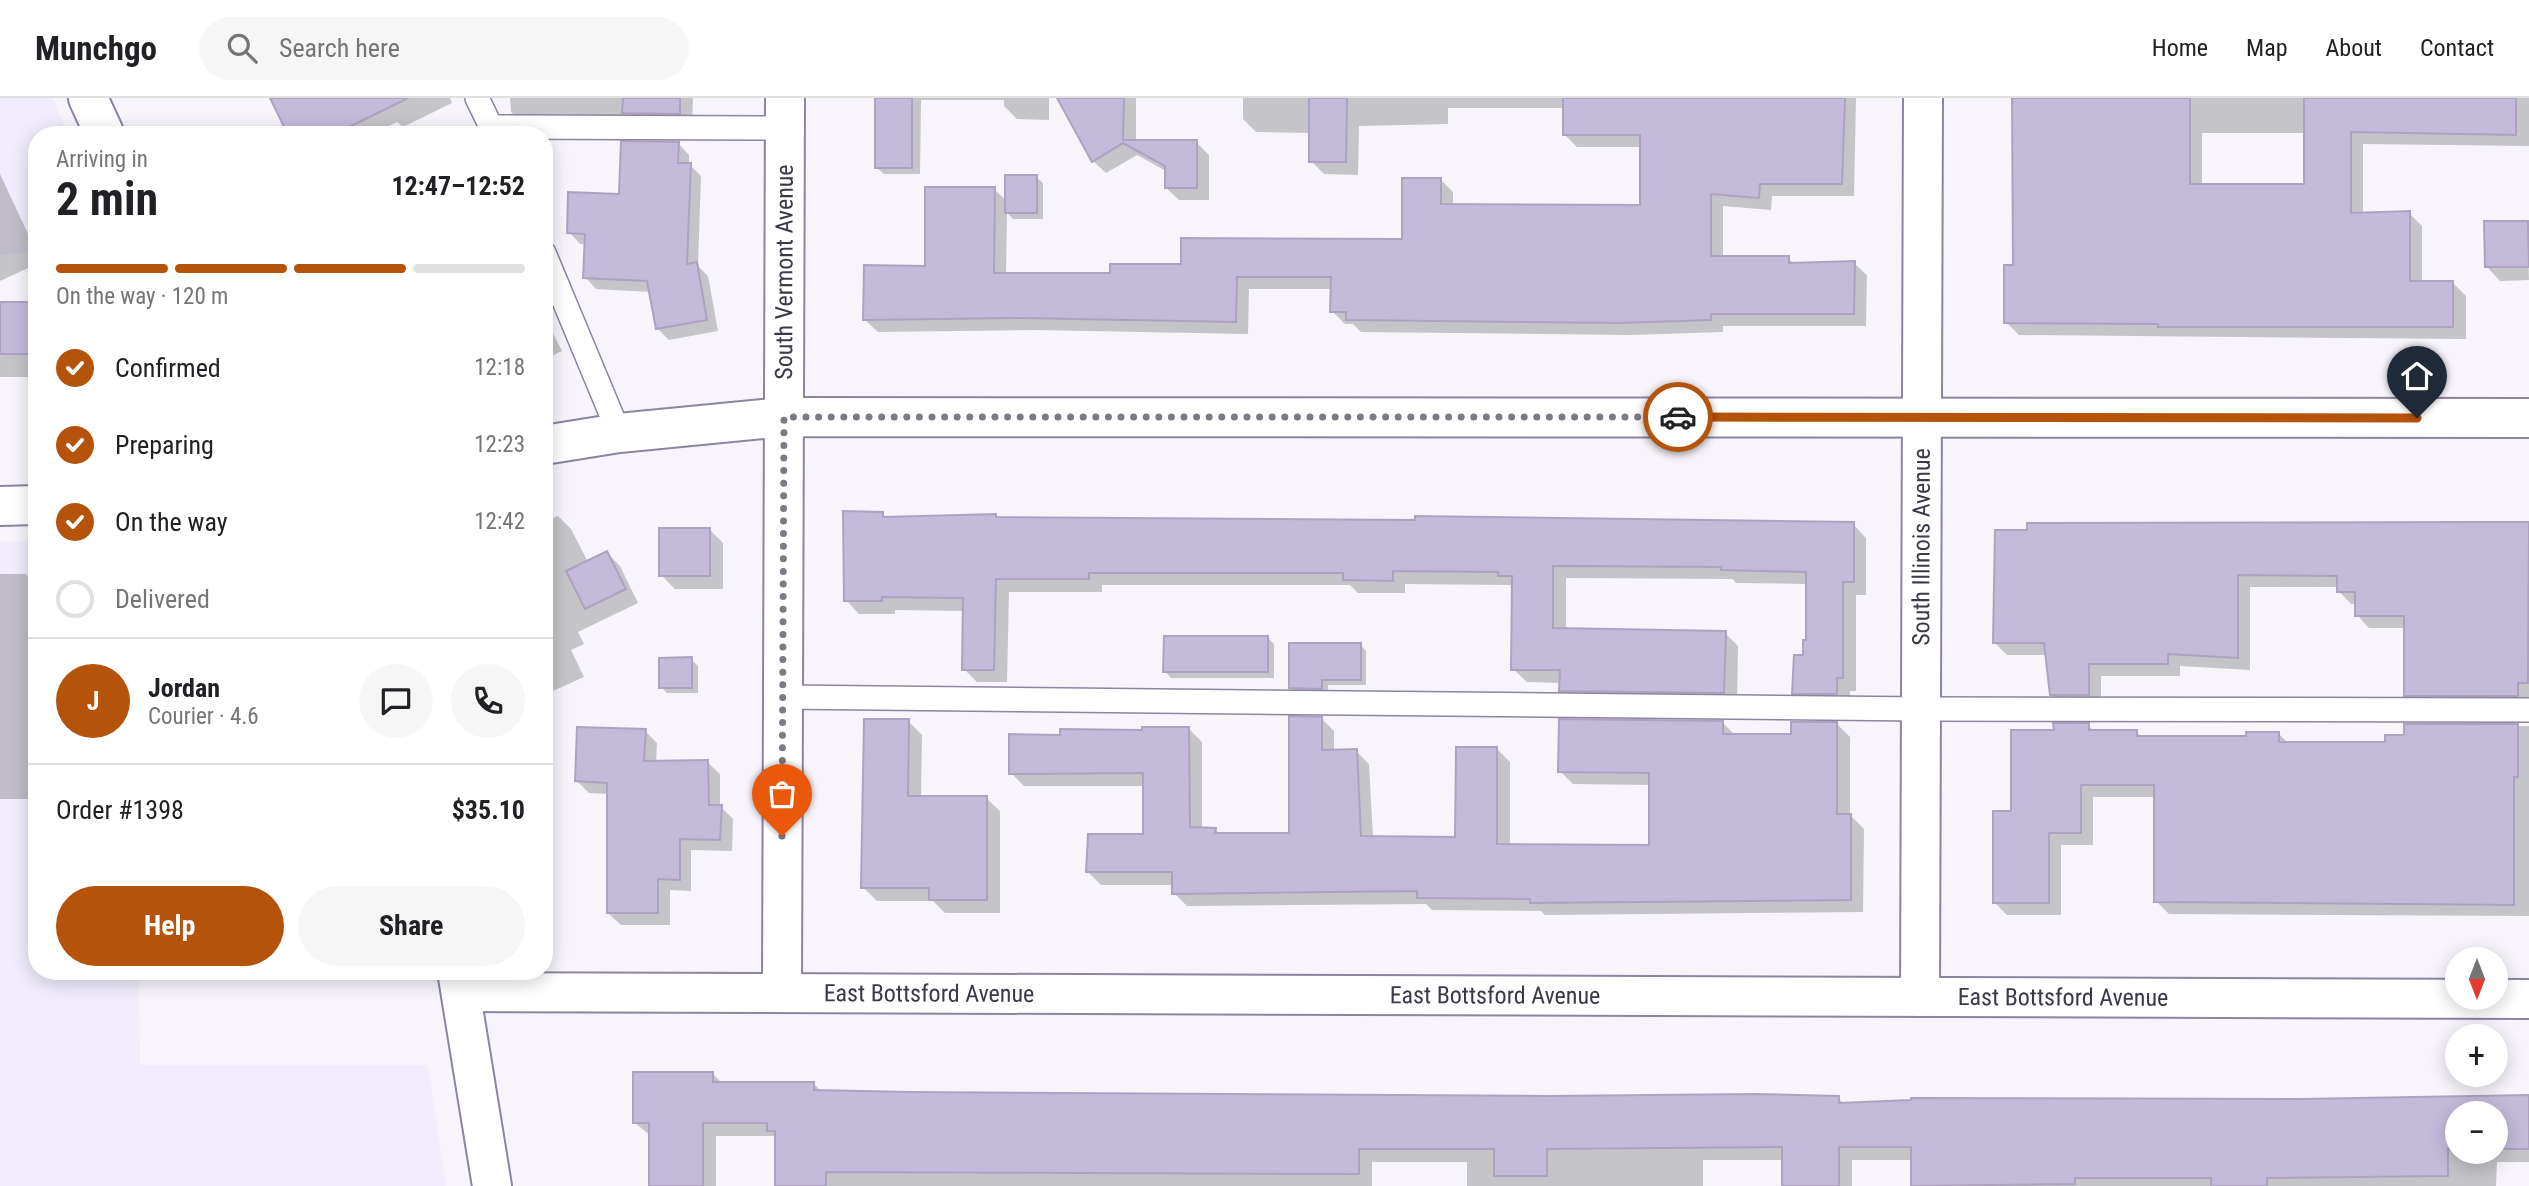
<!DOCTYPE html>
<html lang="en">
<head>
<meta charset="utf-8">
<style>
  :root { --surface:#fff; --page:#f6f6f6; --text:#202124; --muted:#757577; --line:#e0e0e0; --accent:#b45309 }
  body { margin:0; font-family:"Roboto Condensed",sans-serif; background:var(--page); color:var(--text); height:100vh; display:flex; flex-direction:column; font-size:26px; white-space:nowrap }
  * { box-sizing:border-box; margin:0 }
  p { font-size:23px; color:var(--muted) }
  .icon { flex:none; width:38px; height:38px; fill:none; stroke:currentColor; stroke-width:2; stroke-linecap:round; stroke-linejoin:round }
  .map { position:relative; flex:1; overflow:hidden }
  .drawer { position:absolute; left:28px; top:28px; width:525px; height:854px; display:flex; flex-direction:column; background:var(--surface); border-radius:28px; box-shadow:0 4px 18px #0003 }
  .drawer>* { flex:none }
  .needle { width:46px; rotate:180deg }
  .buttons { position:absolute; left:2445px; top:849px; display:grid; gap:14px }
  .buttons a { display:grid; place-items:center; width:63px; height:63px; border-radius:50%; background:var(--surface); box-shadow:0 4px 18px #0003; font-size:35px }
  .pin { position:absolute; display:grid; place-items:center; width:60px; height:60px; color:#fff; margin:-72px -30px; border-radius:50% 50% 50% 0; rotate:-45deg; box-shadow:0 0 7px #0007 }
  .pin .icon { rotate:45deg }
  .courier { position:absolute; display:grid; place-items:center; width:70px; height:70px; margin:-35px; border:5px solid #b45309; border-radius:50%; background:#fff; color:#222; box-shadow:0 2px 9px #0007 }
  .summary em { font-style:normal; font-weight:700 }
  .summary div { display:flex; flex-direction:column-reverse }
  .summary { display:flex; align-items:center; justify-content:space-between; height:119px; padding:0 28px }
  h1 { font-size:46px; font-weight:700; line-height:52px }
  .bar { display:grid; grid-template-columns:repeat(4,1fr); gap:10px 7px; align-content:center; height:84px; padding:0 28px }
  .bar i { height:9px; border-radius:5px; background:var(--line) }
  .bar .on { background:var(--accent) }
  .bar p { grid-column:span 4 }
  .line { display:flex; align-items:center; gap:18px; padding:0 28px; border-top:2px solid var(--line) }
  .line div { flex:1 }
  .round { display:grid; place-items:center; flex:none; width:74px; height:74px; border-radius:37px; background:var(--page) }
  ol { padding:0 28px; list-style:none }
  li { display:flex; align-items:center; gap:21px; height:77px }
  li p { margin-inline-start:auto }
  li .icon { padding:7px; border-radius:50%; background:var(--accent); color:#fff; stroke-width:4 }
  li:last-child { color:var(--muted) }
  li i { width:38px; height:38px; border:4px solid var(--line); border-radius:50% }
  .cta { display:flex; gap:14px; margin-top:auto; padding:14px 28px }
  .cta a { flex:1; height:80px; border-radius:42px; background:var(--accent); color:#fff; font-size:28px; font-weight:700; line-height:80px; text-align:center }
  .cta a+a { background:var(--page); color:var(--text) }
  header { display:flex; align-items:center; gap:42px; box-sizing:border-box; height:98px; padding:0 35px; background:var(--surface); border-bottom:2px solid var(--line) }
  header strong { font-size:33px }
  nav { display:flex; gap:38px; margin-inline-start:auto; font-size:24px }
  .search { width:490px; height:63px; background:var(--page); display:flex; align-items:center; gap:18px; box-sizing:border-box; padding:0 24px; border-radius:38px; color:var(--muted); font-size:26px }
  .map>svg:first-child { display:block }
  .built { fill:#f1edfc }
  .shadow { fill:#0003; fill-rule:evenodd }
  .building { fill:#c4bada; stroke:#ada3c1; stroke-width:2 }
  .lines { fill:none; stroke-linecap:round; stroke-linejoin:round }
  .service-casing { stroke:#8d84a0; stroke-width:26 }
  .minor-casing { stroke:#8d84a0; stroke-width:42 }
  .service { stroke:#fff; stroke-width:23 }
  .minor { stroke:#fff; stroke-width:38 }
  .done { stroke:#7d7a85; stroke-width:7; stroke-dasharray:0 12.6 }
  .route { stroke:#b45309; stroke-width:9 }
  .labels { text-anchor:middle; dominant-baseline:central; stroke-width:6; stroke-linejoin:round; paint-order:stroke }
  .street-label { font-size:24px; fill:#3c3845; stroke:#fff }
</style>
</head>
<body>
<header>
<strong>Munchgo</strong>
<div class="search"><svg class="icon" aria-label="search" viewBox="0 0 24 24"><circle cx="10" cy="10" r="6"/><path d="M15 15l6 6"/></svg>Search here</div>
<nav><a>Home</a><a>Map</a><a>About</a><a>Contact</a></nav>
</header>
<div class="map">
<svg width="2529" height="1088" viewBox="0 0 2529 1088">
  <rect width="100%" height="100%" fill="#f7f5fb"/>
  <g class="built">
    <polygon points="0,0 52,0 69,37 37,37 37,154 0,157"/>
    <polygon points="0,444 37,444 37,873 139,873 140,967 428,967 446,1088 0,1088"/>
  </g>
  <g class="shadow">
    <polygon points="273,0 450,0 452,5 403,29 397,24 371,37 290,37"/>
    <polygon points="510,0 693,0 692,28 524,27 511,14"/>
    <polygon points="877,0 1049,0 1049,22 1017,21 1004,8 1004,2 921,2 920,76 884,76 877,70"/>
    <polygon points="1059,0 1136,0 1136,44 1196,44 1209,57 1209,102 1179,102 1166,90 1166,73 1137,57 1106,75 1093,63"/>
    <polygon points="1243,0 1856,0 1854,98 1772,98 1771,112 1723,108 1723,160 1788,160 1794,166 1854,165 1867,177 1866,228 1723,228 1723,234 1631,237 1361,234 1353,226 1345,226 1332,213 1332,191 1249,191 1248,236 1035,232 878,234 865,222 927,170 994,91 1007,103 1036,79 1043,85 1043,121 1013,121 1007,115 1006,177 1112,177 1404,142 1440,81 1453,94 1453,108 1642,108 1642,49 1577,49 1565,37 1565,10 1448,10 1448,26 1359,28 1358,77 1324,76 1311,63 1311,35 1256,34 1243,21"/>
    <path d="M 2013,0 L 2529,0 L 2529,48 L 2363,46 L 2363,116 L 2409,115 L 2422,128 L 2422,185 L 2453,185 L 2466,198 L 2466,241 L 2019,237 L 2006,224 L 2015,169 ZM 2202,35 L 2305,35 L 2305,87 L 2202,87 Z"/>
    <polygon points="678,45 689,57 689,66 701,78 698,168 708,178 718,233 669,242 657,230 651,194 596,191 585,179 587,146 580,146 569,134 621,98"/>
    <polygon points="0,76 37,155 37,166 0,183"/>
    <polygon points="2527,125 2529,182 2500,183 2487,169"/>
    <polygon points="0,207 37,208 37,279 0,279"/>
    <polygon points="544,218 562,253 544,262"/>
    <polygon points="882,416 887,421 996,418 999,421 1853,426 1866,440 1866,497 1856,497 1856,593 1850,593 1850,609 1807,608 1794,595 1807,544 1808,486 1736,485 1733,481 1566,480 1566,532 1725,535 1738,548 1737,608 1574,606 1561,592 1561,585 1527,584 1513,571 1514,491 1510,487 1405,486 1405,495 1358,495 1350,487 1102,487 1102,494 1009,494 1007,584 977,584 964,571 964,513 895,512 895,516 859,516 846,502"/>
    <polygon points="558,418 571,431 588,464 607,455 620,468 638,505 578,534 584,546 571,552 584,579 544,597 544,424"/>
    <polygon points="2529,426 2529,610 2419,610 2406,597 2406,530 2369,530 2357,517 2357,506 2351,506 2339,493 2339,489 2250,489 2250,572 2180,568 2180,578 2101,578 2101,609 2064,609 2052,596 2047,557 2007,557 1994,544 2029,427"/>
    <polygon points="709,431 723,445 723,491 675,491 661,477"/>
    <polygon points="0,476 26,476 37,487 37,701 0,701"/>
    <polygon points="1268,540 1274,546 1274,580 1171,580 1165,573"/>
    <polygon points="1360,546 1366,553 1366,587 1328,587 1328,597 1297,596 1291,590"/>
    <polygon points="691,561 698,568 698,595 667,595 661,589"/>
    <polygon points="1321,620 1334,633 1334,653 1356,653 1369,666 1373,740 1456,741 1497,651 1510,664 1510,748 1650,749 1651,687 1573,686 1560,673 1723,625 1736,638 1793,638 1837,626 1850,639 1850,717 1864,731 1863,814 1545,817 1541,813 1432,812 1426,806 1187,808 1174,795 1174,787 1101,787 1088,774 1145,738 1144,688 1024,688 1011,675 1062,638 1189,631 1202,644 1202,731 1215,731 1220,736 1291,737"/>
    <polygon points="908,623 922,637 921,700 986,700 1000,713 1000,815 945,815 933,803 877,803 863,789"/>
    <polygon points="2088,627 2094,634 2136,634 2143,640 2248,640 2279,636 2288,645 2386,645 2406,639 2406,628 2529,628 2529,818 2169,816 2156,803 2156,699 2093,699 2093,747 2061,747 2061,817 2007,817 1994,804 2013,715 2056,634"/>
    <polygon points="645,633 657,645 656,665 707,664 720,676 720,708 733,721 732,753 691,752 691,793 670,792 670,827 621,827 608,815 608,696 589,695 577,683"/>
    <path d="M 713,976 L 723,986 L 814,986 L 822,994 L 1838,1000 L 1844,1006 L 2529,1001 L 2529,1064 L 2497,1064 L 2496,1088 L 1913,1088 L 1913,1062 L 1852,1062 L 1852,1088 L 1783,1088 L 1783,1062 L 1703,1062 L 1703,1088 L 1467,1088 L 1467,1064 L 1372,1064 L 1372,1088 L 776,1088 L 775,1038 L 716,1038 L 716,1088 L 650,1088 L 651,1038 L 635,1025 ZM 2457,1015 L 2496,1015 L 2496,1054 L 2457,1054 Z"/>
  </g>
  <g class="building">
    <polygon points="270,0 408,0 333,37 288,37"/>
    <polygon points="623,0 680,0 680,16 622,15"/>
    <rect x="875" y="0" width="37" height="70"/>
    <polygon points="1057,0 1124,0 1123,42 1197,42 1197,90 1165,90 1165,68 1123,45 1092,64"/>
    <polygon points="1309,0 1347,0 1346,64 1309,64"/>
    <polygon points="1563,0 1845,0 1842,86 1760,86 1759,100 1711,96 1711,158 1789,158 1789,165 1855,163 1854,216 1711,216 1711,222 1618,225 1346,222 1346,214 1330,214 1331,179 1237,179 1236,224 1021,220 863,222 864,167 925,168 925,89 995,89 994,175 1110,175 1110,166 1181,166 1181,140 1402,141 1402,80 1441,80 1441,106 1640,107 1640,37 1563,37"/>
    <polygon points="2012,0 2190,0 2190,86 2304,86 2304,0 2516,0 2516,37 2351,34 2351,115 2410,113 2410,183 2453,183 2453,229 2158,229 2158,226 2004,225 2004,167 2013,167"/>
    <polygon points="621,43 679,44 678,65 691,65 687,166 697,164 707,222 656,231 647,183 583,180 585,136 567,135 568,94 619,96"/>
    <rect x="1005" y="77" width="32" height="38"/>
    <polygon points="2484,123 2528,123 2529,169 2485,169"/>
    <rect x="0" y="204" width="37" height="52"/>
    <polygon points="843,413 883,414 883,419 996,416 996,419 1415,422 1415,418 1854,424 1854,484 1843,484 1843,580 1837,580 1837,596 1792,596 1794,557 1803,557 1803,542 1806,542 1806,474 1721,472 1721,469 1553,468 1553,530 1726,533 1724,595 1559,593 1560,572 1511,572 1512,478 1498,478 1498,474 1393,473 1393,483 1343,482 1343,475 1089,475 1089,481 996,481 994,572 962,572 963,500 882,499 882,503 844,503"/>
    <polygon points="2479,424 2529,424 2528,585 2518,585 2518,598 2404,598 2404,518 2355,518 2355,494 2337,494 2337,478 2238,477 2238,560 2168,556 2168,566 2089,566 2089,597 2050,597 2044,545 1993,545 1995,432 2027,432 2027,425"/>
    <rect x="659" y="430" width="51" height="48"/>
    <polygon points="607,453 626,491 585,511 566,473"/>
    <polygon points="1164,538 1268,538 1268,574 1163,574"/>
    <polygon points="1289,545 1361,545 1361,582 1322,582 1322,591 1289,590"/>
    <polygon points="692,559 692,590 659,590 659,560"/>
    <polygon points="1289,618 1322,619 1322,652 1357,651 1361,738 1455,739 1456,649 1497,649 1497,746 1649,747 1649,675 1558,674 1559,621 1723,623 1723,636 1791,636 1791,624 1837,624 1837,716 1851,716 1851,802 1530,805 1530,801 1417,800 1417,793 1172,796 1172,774 1086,774 1088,736 1143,736 1143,675 1009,676 1009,636 1060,637 1060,631 1142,632 1142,629 1189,629 1190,729 1216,730 1215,735 1289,735"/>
    <polygon points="864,621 909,621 908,698 987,698 987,802 929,802 929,790 861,790"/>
    <polygon points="2053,625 2089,625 2089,632 2137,632 2137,638 2246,638 2246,634 2279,634 2279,644 2385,644 2385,637 2404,637 2404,626 2518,626 2518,679 2514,679 2514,807 2154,804 2154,687 2081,687 2081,735 2049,735 2049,805 1993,805 1993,713 2011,713 2011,632 2054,632"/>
    <polygon points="577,629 646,631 644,663 708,662 709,707 722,707 720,742 680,741 680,782 658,781 658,815 607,815 607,685 575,683"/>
    <polygon points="633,974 713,974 713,984 814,984 814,992 910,994 1547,998 1755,996 1839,998 1839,1005 1911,1002 1911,1000 2301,1001 2529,997 2529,1051 2496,1051 2496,1015 2457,1015 2457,1051 2448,1051 2448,1078 2267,1080 2267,1088 2211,1088 2211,1080 2075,1080 2075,1086 1911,1088 1911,1049 1839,1049 1839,1088 1782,1088 1782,1049 1547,1051 1547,1078 1494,1078 1494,1051 1359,1051 1359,1076 826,1074 826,1088 775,1088 775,1033 767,1033 767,1025 703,1025 703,1088 649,1088 649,1025 633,1025"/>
  </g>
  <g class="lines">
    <defs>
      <g id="service">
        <polyline points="477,0 495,37"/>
        <polyline points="492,29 785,30"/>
        <polyline points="544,155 619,335"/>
        <polyline points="783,599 1921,611 2529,612"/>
      </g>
      <g id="minor">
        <polyline points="88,0 105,37"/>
        <polyline points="544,347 619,335 784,319 2529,320"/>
        <polyline points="0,408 37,407"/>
        <polyline points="457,873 492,1088"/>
        <path id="s1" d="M 463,894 L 2529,901"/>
        <path id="s2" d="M 782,895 L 785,0"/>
        <path id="s3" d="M 1920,899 L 1923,0"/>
      </g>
    </defs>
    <use href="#service" class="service-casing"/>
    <use href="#minor" class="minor-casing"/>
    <use href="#service" class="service"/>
    <use href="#minor" class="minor"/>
  </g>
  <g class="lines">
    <polyline class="done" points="782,738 784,319 1678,319"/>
    <polyline class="route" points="1678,319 2417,320"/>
  </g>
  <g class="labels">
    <g class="street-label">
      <text stroke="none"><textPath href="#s2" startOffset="721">South Vermont Avenue</textPath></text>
      <text stroke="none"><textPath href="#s3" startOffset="450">South Illinois Avenue</textPath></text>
      <text stroke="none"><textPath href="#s1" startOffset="466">East Bottsford Avenue</textPath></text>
      <text stroke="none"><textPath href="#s1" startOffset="1032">East Bottsford Avenue</textPath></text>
      <text stroke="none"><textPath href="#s1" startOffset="1600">East Bottsford Avenue</textPath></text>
    </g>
  </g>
</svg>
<div class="buttons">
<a><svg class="needle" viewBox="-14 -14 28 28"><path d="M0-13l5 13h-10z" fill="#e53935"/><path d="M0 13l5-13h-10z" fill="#757577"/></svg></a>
<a>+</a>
<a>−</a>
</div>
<div class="pin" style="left:782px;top:738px;background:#ea580c"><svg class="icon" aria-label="bag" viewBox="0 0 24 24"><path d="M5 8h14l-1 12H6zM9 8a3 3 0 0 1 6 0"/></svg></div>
<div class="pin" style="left:2417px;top:320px;background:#1f2937"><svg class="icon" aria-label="home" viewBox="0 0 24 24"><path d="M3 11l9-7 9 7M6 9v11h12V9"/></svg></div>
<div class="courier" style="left:1678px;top:319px"><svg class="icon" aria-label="car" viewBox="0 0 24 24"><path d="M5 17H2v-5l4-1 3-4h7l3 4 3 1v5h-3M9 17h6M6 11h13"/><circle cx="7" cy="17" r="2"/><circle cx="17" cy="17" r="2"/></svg></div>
<section class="drawer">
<div class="summary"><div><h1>2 min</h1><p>Arriving in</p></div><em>12:47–12:52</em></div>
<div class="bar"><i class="on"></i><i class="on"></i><i class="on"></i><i></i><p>On the way · 120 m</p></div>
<ol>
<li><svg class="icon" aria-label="check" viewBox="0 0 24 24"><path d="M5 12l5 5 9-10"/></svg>Confirmed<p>12:18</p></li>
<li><svg class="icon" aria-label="check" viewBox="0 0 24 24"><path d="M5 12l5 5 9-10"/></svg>Preparing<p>12:23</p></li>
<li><svg class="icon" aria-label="check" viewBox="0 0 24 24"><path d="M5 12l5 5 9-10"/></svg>On the way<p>12:42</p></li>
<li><i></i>Delivered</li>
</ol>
<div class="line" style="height:126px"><b class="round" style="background:var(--accent);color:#fff">J</b><div><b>Jordan</b><p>Courier · 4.6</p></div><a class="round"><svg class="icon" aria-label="chat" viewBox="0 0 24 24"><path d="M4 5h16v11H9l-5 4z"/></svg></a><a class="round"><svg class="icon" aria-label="phone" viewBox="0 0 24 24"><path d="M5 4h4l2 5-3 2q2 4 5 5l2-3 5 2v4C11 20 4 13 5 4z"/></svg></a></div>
<div class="line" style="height:91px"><div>Order #1398</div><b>$35.10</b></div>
<div class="cta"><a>Help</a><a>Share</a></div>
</section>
</div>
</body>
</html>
